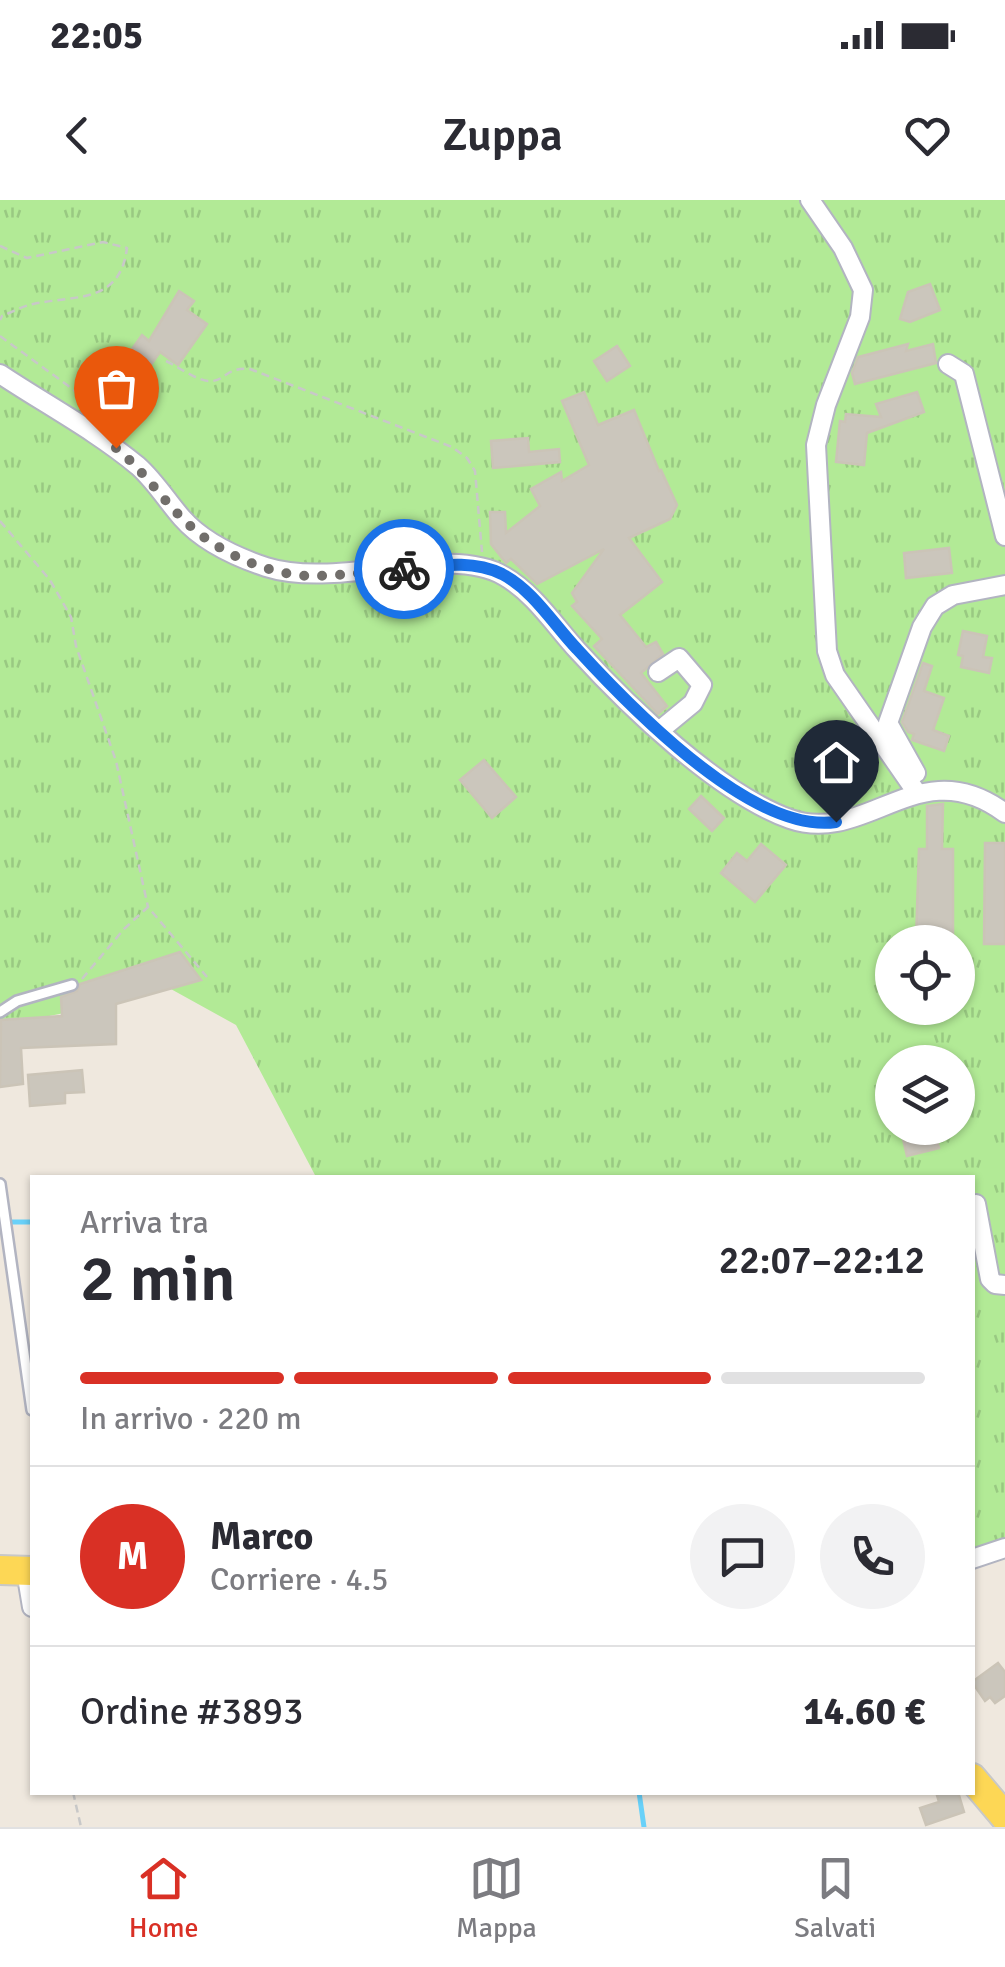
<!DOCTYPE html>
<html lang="it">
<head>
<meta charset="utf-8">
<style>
  :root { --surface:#fff; --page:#f2f2f3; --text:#2b2b33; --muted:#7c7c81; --line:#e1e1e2; --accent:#d93025 }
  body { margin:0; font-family:Signika,sans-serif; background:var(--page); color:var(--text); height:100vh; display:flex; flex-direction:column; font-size:38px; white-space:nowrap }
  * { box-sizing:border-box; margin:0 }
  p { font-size:32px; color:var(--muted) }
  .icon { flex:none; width:55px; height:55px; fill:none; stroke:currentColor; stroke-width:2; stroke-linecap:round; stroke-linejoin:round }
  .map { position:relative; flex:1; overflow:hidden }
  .drawer { position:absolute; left:30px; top:975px; width:945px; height:620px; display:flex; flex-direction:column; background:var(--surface); border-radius:0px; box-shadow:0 2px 8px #0004 }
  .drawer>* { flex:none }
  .buttons { position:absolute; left:875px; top:725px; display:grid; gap:20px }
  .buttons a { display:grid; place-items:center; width:100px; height:100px; border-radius:50%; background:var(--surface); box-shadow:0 2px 8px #0004; font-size:50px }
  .pin { position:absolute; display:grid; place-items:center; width:85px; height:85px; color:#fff; margin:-102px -42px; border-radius:50% 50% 50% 0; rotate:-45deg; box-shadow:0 0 10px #0007 }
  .pin .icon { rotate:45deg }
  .courier { position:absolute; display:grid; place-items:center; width:100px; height:100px; margin:-50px; border:8px solid #1a73e8; border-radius:50%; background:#fff; color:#222; box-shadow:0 2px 12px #0007 }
  .head em { font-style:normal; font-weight:600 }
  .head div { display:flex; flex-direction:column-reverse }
  .head { display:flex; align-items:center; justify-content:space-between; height:170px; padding:0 50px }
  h1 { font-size:65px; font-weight:600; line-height:75px }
  .bar { display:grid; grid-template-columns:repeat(4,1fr); gap:15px 10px; align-content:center; height:120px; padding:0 50px }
  .bar i { height:12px; border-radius:8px; background:var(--line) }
  .bar .active { background:var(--accent) }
  .bar p { grid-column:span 4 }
  .line { display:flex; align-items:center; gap:25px; padding:0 50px; border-top:2px solid var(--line) }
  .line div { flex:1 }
  .round { display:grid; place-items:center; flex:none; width:105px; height:105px; border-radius:52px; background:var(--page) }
  .status { display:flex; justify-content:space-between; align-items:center; height:70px; padding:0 50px; background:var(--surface); direction:ltr }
  .status svg { height:28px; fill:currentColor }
  header { display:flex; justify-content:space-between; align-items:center; height:130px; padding:0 50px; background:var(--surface); font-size:45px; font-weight:600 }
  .menu { display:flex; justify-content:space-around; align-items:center; height:140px; border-top:2px solid var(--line); background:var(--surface); font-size:28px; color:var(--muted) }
  .menu a { display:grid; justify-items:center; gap:5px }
  .menu .active { color:var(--accent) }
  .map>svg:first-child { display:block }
  .park { fill:url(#park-tufts); fill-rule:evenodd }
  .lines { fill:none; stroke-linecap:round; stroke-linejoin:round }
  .stream { stroke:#69d1f9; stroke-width:5 }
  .building { fill:#cbc6bc; stroke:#cbc4b7; stroke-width:2.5 }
  .service-casing { stroke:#b2b4c1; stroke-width:14 }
  .minor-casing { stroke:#b2b4c1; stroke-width:22 }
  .primary-casing { stroke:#c8c8c8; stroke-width:32 }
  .path { stroke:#c8c8c8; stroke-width:2.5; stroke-dasharray:8 5; stroke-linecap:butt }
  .service { stroke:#fff; stroke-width:9 }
  .minor { stroke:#fff; stroke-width:18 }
  .primary { stroke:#fdd755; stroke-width:28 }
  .done { stroke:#716e6b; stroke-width:10; stroke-dasharray:0 18 }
  .route { stroke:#1a73e8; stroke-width:12 }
</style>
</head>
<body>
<div class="status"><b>22:05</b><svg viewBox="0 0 49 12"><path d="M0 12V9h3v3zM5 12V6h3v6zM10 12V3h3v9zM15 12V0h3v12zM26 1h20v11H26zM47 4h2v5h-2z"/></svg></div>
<header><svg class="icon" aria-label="back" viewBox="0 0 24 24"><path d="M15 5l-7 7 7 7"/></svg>Zuppa<svg class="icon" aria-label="heart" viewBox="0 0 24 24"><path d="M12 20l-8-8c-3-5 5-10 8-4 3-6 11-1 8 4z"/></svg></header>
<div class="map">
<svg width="1005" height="1627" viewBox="0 0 1005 1627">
  <defs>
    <pattern id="park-tufts" width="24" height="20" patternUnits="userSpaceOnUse" patternTransform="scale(2.5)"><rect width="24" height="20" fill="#b2ea96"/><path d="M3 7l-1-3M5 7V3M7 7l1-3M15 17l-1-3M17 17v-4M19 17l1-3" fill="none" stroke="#99c982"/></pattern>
  </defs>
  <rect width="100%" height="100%" fill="#efe8de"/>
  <path class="park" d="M 0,0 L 1005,0 L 1005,1353 L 973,1365 L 972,978 L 316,977 L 236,825 L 160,783 L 84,809 L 0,826 ZM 892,742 L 958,742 L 958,808 L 892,808 ZM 892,862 L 958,862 L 958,928 L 892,928 Z"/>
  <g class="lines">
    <g class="stream">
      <polyline points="11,1022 32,1022"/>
      <polyline points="639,1592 644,1627"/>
    </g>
  </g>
  <g class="building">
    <polygon points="930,84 940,110 910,122 900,119 908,92"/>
    <polygon points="179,91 194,101 187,110 207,124 178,165 160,152 125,201 105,187 142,135 149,141"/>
    <polygon points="908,144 906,151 933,144 936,163 855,184 852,173 858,157"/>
    <polygon points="617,146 630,166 607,181 594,161"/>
    <polygon points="584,192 598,225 634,210 659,271 661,270 677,305 670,319 629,338 662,382 620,415 646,447 656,442 663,454 641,473 667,506 658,514 594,446 602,439 572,406 577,402 572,393 604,349 537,384 511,359 506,363 491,344 490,312 505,312 506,333 540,306 531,289 561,272 562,281 589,265 562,201"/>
    <polygon points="917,192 924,212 867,233 864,265 836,262 840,221 845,222 846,214 881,217 876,204"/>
    <polygon points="528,238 529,252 559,249 560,262 493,268 491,241"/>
    <polygon points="949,348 952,373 906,378 904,353"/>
    <polygon points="963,431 987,436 983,457 992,458 989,473 961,467 963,456 958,455"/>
    <polygon points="923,463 932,466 924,491 944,498 933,530 949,536 944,551 912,540 914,534 908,532 902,522"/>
    <polygon points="484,560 516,597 492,618 460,580"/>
    <polygon points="701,596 724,618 712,631 689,609"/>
    <polygon points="943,604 942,649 953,649 953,739 916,740 919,649 927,649 927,606"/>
    <polygon points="985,643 1005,643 1005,744 984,744"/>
    <polygon points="761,644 786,665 755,702 721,673 737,653 747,661"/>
    <polygon points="180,752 201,780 116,804 116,844 21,848 23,884 0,887 1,820 62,816 61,797 77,791 80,784"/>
    <polygon points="82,870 84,892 65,893 65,903 30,906 28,875"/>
    <polygon points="911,928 934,928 939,948 907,956 901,930"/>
    <polygon points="998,1463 1005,1472 1005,1496 995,1503 990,1497 985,1501 972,1482"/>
    <polygon points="936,1592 958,1592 964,1612 926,1625 920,1608 939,1602"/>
  </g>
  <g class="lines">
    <defs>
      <g id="service">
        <polyline points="0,812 17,801 72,785"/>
        <polyline points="0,984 32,1210"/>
      </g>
      <g id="minor">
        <polyline points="810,0 843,48 863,90 860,117 826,205 816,245 827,451 835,475 917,593"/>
        <polyline points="948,164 964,174 1005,336"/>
        <path d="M 0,174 C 45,204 96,231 138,266 C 155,281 167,301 182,318 C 203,342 236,357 266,367 C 338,390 448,343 504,376 C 534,393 555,426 578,451 C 628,506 719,594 790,619 C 867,646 919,549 1005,613"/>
        <polyline points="658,472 679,458 702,485 693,503 659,531"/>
        <polyline points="916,573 888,523 922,427 935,406 953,395 1005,385"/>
        <polyline points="976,1004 990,1079 995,1084 1005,1085"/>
        <polyline points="972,1359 1005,1348"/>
        <polyline points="26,1371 32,1407"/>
      </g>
      <g id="primary">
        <polyline points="0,1370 32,1371"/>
        <polyline points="972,1578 1005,1617"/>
      </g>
    </defs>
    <use href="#service" class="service-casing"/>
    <use href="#minor" class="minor-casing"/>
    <use href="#primary" class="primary-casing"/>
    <g class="path">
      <path d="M 0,46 L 27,58 L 103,42 L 127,48 C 120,104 76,95 33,104 C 23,106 12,112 2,116 L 0,120"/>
      <polyline points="0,136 89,201 92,208 89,213"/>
      <path d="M 166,161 C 177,166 200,183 212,181 C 226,180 226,167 250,169 L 452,247 L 467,258 L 475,271 L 482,352"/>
      <polyline points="0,321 50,380 71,417 76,446 116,561 148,707"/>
      <polyline points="82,779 124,729 148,707 207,777"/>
      <polyline points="73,1592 81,1627"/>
    </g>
    <use href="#service" class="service"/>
    <use href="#minor" class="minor"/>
    <use href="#primary" class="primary"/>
  </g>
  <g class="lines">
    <path class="done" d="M 116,248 C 143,270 160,297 185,321 C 216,352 268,375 311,376 C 342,376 374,371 404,369"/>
    <path class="route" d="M 404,369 C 437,366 471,359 502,374 C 533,390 554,425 577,449 C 631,508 752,634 836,622"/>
  </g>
</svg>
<div class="buttons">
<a><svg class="icon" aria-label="locate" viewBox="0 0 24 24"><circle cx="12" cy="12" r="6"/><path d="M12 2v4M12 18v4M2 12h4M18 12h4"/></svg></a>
<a><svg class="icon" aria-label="layers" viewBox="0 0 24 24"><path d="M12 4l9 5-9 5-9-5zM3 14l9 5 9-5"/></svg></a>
</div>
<div class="pin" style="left:116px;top:248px;background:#ea580c"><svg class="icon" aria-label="bag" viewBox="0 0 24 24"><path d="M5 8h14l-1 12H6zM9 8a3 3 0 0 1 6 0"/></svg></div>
<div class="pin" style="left:836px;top:622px;background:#1f2937"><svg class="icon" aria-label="home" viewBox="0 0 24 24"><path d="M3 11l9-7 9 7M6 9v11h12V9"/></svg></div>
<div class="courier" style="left:404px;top:369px"><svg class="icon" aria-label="bike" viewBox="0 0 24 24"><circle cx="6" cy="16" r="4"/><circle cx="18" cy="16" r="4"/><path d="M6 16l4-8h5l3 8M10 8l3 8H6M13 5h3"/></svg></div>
<section class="drawer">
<div class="head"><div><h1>2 min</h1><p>Arriva tra</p></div><em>22:07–22:12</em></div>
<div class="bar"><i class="active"></i><i class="active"></i><i class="active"></i><i></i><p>In arrivo · 220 m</p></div>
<div class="line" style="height:180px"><b class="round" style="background:var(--accent);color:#fff">M</b><div><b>Marco</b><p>Corriere · 4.5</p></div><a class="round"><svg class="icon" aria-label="chat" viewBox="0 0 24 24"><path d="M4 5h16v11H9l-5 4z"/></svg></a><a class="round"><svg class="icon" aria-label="phone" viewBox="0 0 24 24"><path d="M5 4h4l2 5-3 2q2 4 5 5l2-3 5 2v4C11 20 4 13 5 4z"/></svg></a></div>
<div class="line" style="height:130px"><div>Ordine #3893</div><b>14.60 €</b></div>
</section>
</div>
<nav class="menu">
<a class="active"><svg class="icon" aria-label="home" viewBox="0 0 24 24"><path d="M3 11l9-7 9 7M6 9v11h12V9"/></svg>Home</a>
<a><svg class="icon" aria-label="map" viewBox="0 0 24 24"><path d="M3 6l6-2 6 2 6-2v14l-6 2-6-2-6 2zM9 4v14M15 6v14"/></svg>Mappa</a>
<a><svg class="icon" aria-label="saved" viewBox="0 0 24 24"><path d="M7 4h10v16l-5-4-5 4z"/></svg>Salvati</a>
</nav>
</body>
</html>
